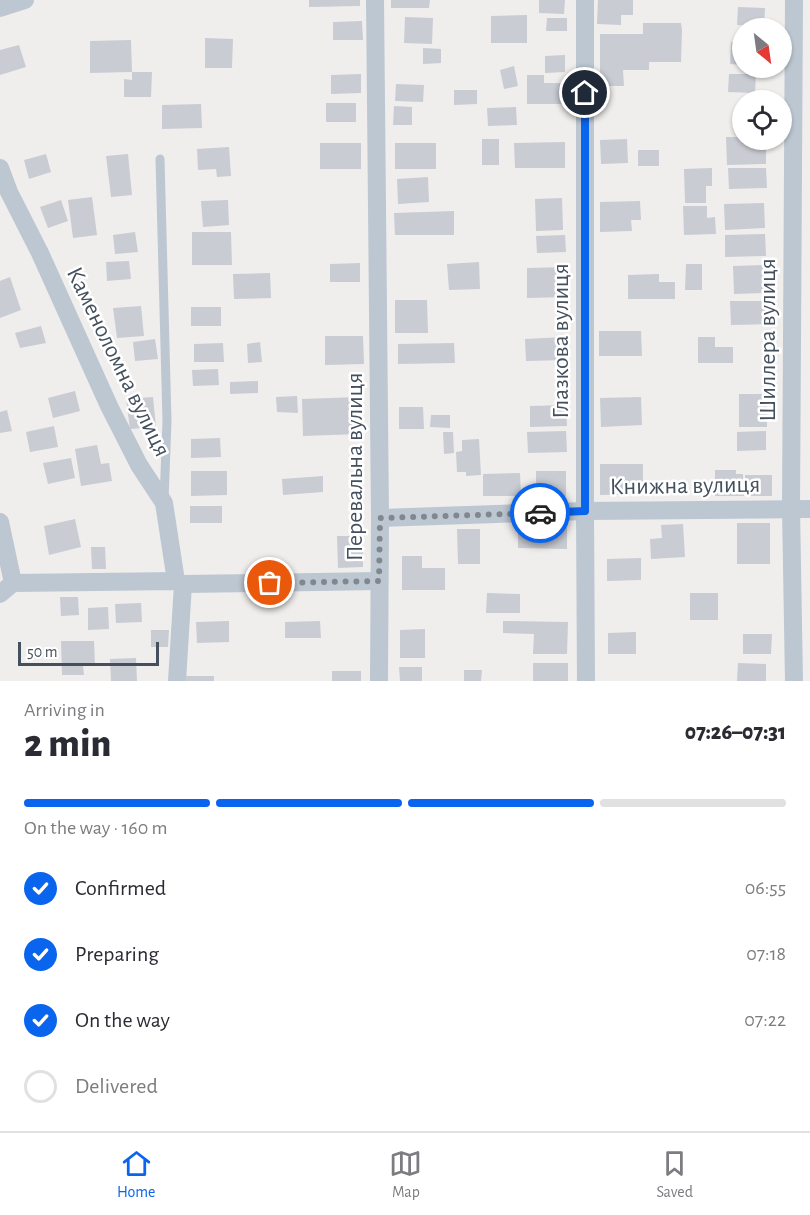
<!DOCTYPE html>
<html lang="en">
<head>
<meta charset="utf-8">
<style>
  :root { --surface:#fff; --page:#f2f2f3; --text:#2b2b33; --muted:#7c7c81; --line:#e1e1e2; --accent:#0a65ee }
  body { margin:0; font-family:"Alegreya Sans",sans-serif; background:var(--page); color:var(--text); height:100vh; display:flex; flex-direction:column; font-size:22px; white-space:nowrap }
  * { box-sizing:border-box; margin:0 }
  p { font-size:20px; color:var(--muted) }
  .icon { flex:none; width:33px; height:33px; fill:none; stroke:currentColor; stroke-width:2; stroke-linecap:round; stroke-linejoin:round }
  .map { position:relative; height:681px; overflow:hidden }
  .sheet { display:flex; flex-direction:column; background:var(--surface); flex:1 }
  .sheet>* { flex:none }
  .needle { width:39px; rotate:151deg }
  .controls { position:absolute; left:732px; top:18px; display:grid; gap:12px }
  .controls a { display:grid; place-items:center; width:60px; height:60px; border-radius:50%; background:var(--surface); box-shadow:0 2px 4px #0004; font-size:30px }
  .scale { position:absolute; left:18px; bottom:15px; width:141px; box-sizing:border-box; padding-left:6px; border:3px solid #44505d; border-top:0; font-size:16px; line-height:21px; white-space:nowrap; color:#44505d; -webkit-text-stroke:4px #fff; paint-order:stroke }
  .pin { position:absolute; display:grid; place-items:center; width:51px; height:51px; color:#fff; margin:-26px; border:3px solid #fff; border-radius:50%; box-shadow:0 2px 6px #0007 }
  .courier { position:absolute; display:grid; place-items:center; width:60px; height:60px; margin:-30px; border:4px solid #0a65ee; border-radius:50%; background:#fff; color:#222; box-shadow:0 2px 8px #0007 }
  .overview em { font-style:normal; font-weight:800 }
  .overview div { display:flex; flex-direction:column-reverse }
  .overview { display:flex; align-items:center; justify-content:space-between; height:102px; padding:0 24px }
  h1 { font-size:39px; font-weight:800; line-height:45px }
  .bar { display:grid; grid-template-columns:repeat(4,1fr); gap:9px 6px; align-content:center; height:72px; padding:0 24px }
  .bar i { height:8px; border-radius:4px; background:var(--line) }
  .bar .active { background:var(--accent) }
  .bar p { grid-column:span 4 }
  ol { padding:0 24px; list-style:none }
  li { display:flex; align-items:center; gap:18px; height:66px }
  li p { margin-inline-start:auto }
  li .icon { padding:6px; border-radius:50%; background:var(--accent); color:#fff; stroke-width:4 }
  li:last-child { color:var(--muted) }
  li i { width:33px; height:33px; border:3px solid var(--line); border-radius:50% }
  .dock { display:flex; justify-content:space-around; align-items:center; height:84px; border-top:2px solid var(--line); background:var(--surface); font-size:16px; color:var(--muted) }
  .dock a { display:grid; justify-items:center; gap:3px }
  .dock .active { color:var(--accent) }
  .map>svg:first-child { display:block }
  .building { fill:#c9ccd3 }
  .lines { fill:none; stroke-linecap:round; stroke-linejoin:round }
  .service { stroke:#bcc7d1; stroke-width:9 }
  .minor { stroke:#bcc7d1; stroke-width:18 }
  .done { stroke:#80878f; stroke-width:6; stroke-dasharray:0 10.8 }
  .route { stroke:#0a65ee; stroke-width:8 }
  .labels { text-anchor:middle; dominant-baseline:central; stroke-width:5; stroke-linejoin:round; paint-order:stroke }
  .street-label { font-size:24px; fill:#44505d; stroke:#fff }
</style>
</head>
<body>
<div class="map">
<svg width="810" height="681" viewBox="0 0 810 681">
  <rect width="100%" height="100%" fill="#f0eded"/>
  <g class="building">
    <polygon points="309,0 360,0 360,6 309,7"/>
    <polygon points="391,0 430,0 429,8 391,8"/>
    <polygon points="539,0 565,0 564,14 539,13"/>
    <polygon points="598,0 633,0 633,15 621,15 621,25 597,24"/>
    <polygon points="738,7 765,8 764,26 737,25"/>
    <polygon points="527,15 527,43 491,43 491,16"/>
    <polygon points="405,17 433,18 432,44 404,43"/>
    <polygon points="547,18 567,18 567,31 546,31"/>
    <polygon points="362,21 363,40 333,40 333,22"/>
    <polygon points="643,23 681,23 682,30 681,62 649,62 649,70 623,70 624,86 600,86 600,34 643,34"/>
    <polygon points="205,38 233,39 232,68 205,68"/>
    <polygon points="131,40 132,72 90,73 90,41"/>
    <polygon points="731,42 742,42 742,65 730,64"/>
    <polygon points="19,45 26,67 0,75 0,50"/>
    <polygon points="423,48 441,49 441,63 423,64"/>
    <polygon points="565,55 565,72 545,73 545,56"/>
    <polygon points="514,66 518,86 504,89 500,70"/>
    <polygon points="132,72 152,72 151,97 124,97 124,79 132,80"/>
    <polygon points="361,74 361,93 331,94 331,75"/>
    <polygon points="729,74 756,74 755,93 728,92"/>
    <polygon points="527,75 544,75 544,83 566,83 567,104 527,104"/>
    <polygon points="396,84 424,85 423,102 395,101"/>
    <polygon points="454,90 477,90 477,104 454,105"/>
    <rect x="326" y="103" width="30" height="19"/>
    <polygon points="201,104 202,128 162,129 162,105"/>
    <polygon points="394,106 412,107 412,125 393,125"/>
    <polygon points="516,107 517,125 488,126 487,108"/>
    <polygon points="726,137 742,137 742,140 766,140 766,164 727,165"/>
    <rect x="482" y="139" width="17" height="26"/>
    <polygon points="627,139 628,163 601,164 600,140"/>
    <polygon points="565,142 565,168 515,168 514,143"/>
    <rect x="320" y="143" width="41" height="26"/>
    <rect x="395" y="143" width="41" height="26"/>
    <polygon points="229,147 231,176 217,177 216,169 198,170 197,149"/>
    <rect x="638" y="150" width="21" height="16"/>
    <polygon points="46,154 51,172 29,179 24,160"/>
    <polygon points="128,154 132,195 111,197 106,156"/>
    <polygon points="712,168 712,186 706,186 706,203 685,203 684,169"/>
    <polygon points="728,168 766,168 767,188 729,189"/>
    <polygon points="428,177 429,202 398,204 397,179"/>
    <polygon points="92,197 97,235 73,238 68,200"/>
    <polygon points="562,198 563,230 536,231 535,199"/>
    <polygon points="61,200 68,221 48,228 40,207"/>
    <polygon points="228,200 229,225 203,227 201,201"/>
    <polygon points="640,201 641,220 631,220 632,231 600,232 600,202"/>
    <polygon points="764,203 765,228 725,230 724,204"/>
    <polygon points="683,206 707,206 707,218 715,217 716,234 684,235"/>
    <polygon points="454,211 454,235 395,235 394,213"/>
    <polygon points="135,232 138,252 115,254 113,235"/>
    <polygon points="192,232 231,232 232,265 192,265"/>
    <polygon points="765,234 766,256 725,257 725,235"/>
    <polygon points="565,235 566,252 537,253 536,236"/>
    <polygon points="129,261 131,279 107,281 106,262"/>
    <polygon points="479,262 480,289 449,290 447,264"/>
    <polygon points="360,263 360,282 330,282 330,264"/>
    <polygon points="686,264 702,264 702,290 685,290"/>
    <polygon points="767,265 768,293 734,294 733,266"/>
    <polygon points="566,267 566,297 527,298 527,268"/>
    <polygon points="270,273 271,298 234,299 233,274"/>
    <polygon points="659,274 659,282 675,282 675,299 628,299 628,275"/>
    <polygon points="10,277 21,310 0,318 0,281"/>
    <polygon points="395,300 427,300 428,333 395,333"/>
    <polygon points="730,301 768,301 769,324 731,325"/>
    <polygon points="141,306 144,336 117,338 113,308"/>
    <rect x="191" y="307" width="30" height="19"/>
    <polygon points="41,326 46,343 20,348 15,333"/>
    <polygon points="599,331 641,331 642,356 599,356"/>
    <polygon points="325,336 363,336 364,364 325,365"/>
    <polygon points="565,337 566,360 526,361 525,339"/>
    <polygon points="698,337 715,337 715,347 733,347 733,363 698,363"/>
    <polygon points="155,339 158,359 135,361 133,342"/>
    <polygon points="260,342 262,362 248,363 247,344"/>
    <polygon points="223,343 224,362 194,362 194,344"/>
    <polygon points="454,343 455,363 398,364 398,344"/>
    <polygon points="218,369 219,385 193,386 192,370"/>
    <polygon points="258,381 258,393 230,394 230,382"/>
    <polygon points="75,391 80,411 53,418 48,398"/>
    <rect x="739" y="394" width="28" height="33"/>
    <polygon points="297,396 298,413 277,412 276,397"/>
    <polygon points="153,397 156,427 130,429 126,399"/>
    <polygon points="359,397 360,434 303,436 302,399"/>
    <polygon points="641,397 642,425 601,427 600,398"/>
    <polygon points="566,405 567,426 530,427 530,406"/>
    <polygon points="399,407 423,407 424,429 399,429"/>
    <polygon points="7,410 12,431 0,433 0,412"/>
    <polygon points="431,415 450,415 450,428 430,427"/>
    <polygon points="54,426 58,447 30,452 26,432"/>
    <polygon points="566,431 567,452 528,453 527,432"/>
    <polygon points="766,431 766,450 737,451 737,432"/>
    <polygon points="443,432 453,432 454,453 444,454"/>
    <polygon points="220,438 221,457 191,458 191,439"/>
    <polygon points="479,439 481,475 466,476 466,472 457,472 456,452 462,451 462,440"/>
    <polygon points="97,445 101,464 109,463 112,481 81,486 75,449"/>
    <polygon points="71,458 75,478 48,484 43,463"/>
    <polygon points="600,464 643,464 643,494 600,495"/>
    <polygon points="715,470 736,470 736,474 743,474 744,496 715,496"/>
    <polygon points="191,471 227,471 227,495 191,496"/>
    <rect x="536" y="471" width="30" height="25"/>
    <polygon points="520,473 521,496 483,496 483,474"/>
    <rect x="745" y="475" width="27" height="21"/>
    <polygon points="323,476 323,492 283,495 282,479"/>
    <rect x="190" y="506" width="32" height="17"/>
    <polygon points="75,519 81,547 49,555 44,526"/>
    <rect x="737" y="523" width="33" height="41"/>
    <polygon points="683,524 685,557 651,559 650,539 662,538 661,525"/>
    <polygon points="518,527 567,527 567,549 518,548"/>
    <polygon points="457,529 480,529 480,564 458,564"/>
    <polygon points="337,536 363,536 363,567 338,568"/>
    <polygon points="91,547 105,547 106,569 92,569"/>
    <polygon points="402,556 422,556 422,568 445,568 445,590 402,590"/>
    <polygon points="641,558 641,580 607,581 607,559"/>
    <polygon points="487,593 520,594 520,613 486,613"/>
    <rect x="690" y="593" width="28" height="27"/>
    <polygon points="60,597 78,597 79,615 61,616"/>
    <polygon points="141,603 142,622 116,623 115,604"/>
    <polygon points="108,607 109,629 88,630 88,608"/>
    <polygon points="229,621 229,642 197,643 196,622"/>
    <polygon points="320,621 321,638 285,638 285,622"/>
    <polygon points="503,621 568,622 567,654 533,654 534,634 503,633"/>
    <polygon points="425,629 425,658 400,658 400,630"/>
    <polygon points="151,630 169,630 168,647 151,647"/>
    <polygon points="636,632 636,654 608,654 608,633"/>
    <polygon points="743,634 772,634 771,654 743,654"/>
    <polygon points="61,641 94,641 95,666 83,666 84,675 62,675"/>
    <polygon points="136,658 137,681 111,681 110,659"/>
    <rect x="533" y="663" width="35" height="18"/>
    <polygon points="738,663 766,664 766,681 737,681"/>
    <polygon points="399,667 422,667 422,681 400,681"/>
    <polygon points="464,670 482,670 481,681 464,681"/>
    <rect x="332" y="671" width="29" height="10"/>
    <rect x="185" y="676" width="29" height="5"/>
  </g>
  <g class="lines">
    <polyline class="service" points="160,159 167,421 164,500"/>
    <g class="minor">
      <polyline points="375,0 380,518 379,681"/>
      <polyline points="585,0 585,511 586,681"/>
      <polyline points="0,8 25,0"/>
      <polyline points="0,168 9,192 40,253 109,406 139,465 164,503 176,581"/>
      <polyline points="380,518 585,511 810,509"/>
      <polyline points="0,522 13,583"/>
      <polyline points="0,594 13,583 176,581 183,584 379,581"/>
      <polyline points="177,681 183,584"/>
      <polyline points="794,681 791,508 794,0"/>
    </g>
  </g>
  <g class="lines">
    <polyline class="done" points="270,583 379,581 380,518 540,513"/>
    <polyline class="route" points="540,513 585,511 585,93"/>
  </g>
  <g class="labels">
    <g class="street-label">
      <text transform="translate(768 340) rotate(-90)">Шиллера вулиця</text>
      <text transform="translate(561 341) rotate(-90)">Глазкова вулиця</text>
      <text transform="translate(118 362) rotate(64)">Каменоломна вулиця</text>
      <text transform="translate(355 467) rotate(-90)">Перевальна вулиця</text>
      <text transform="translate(685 486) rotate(-1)">Книжна вулиця</text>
    </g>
  </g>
</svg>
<div class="controls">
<a><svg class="needle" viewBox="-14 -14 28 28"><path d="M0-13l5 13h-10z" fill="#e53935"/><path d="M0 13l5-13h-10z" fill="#7c7c81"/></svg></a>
<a><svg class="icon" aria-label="locate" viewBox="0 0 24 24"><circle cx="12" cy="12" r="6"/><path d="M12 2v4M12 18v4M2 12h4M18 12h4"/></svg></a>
</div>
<div class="scale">50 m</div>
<div class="pin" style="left:270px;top:583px;background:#ea580c"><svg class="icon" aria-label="bag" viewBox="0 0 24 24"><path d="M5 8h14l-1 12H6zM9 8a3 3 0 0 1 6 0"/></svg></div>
<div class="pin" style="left:585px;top:93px;background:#1f2937"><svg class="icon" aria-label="home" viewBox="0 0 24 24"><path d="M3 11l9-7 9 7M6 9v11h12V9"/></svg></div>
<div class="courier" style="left:540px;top:513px"><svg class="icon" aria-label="car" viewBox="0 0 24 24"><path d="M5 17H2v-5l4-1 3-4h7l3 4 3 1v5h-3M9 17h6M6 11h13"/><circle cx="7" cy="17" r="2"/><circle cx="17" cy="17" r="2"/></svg></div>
</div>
<section class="sheet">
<div class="overview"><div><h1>2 min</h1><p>Arriving in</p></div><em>07:26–07:31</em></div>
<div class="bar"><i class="active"></i><i class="active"></i><i class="active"></i><i></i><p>On the way · 160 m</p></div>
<ol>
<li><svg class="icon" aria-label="check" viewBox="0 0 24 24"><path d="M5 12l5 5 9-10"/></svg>Confirmed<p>06:55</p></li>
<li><svg class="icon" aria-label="check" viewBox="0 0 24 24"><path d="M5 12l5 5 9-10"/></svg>Preparing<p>07:18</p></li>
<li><svg class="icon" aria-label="check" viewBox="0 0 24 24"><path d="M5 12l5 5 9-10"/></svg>On the way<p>07:22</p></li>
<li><i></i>Delivered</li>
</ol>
</section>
<nav class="dock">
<a class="active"><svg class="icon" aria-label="home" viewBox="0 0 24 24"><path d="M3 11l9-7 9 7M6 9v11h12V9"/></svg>Home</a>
<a><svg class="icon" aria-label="map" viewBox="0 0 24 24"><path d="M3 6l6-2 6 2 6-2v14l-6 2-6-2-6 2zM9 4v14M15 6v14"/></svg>Map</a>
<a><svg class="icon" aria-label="saved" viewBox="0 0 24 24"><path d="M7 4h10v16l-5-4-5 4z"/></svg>Saved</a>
</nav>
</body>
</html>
